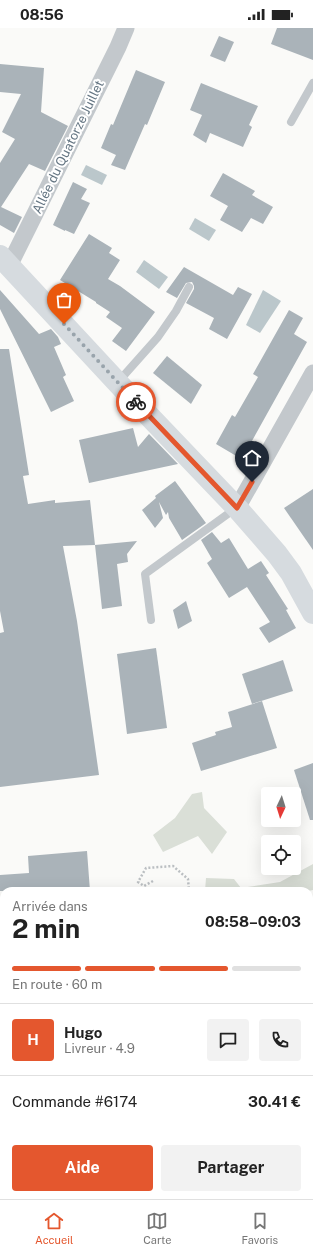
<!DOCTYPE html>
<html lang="fr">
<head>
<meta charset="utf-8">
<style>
  :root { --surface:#fff; --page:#f2f2f2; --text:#222; --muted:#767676; --line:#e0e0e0; --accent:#e4572e }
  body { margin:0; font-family:"Public Sans",sans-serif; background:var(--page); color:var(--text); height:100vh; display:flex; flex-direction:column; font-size:15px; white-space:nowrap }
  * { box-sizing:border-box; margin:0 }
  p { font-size:13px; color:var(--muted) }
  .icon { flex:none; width:22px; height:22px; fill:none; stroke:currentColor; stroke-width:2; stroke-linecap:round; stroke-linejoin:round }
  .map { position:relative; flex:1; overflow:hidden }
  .details { position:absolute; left:0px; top:859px; width:313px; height:312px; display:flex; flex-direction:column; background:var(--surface); border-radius:12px 12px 0 0; box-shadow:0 4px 16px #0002 }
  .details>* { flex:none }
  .needle { width:26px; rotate:184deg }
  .fabs { position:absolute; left:261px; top:759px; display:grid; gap:8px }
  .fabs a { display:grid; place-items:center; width:40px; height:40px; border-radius:4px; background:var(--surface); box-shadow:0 4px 16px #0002; font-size:20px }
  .pin { position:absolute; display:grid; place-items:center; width:34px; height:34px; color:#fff; margin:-41px -17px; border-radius:50% 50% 50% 0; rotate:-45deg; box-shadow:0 0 4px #0007 }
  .pin .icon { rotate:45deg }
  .courier { position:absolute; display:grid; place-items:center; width:40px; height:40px; margin:-20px; border:3px solid #e4572e; border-radius:50%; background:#fff; color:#222; box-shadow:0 1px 5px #0007 }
  .summary em { font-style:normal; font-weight:700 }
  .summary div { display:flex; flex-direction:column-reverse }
  .summary { display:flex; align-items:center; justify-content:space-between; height:68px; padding:0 12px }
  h1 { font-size:26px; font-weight:700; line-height:30px }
  .bar { display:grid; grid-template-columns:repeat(4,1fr); gap:6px 4px; align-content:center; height:48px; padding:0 12px }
  .bar i { height:5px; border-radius:3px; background:var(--line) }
  .bar .active { background:var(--accent) }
  .bar p { grid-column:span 4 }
  .line { display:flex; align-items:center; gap:10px; padding:0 12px; border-top:1px solid var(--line) }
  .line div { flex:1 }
  .round { display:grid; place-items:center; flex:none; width:42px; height:42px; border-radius:4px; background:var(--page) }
  .cta { display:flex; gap:8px; margin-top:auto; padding:8px 12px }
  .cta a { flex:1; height:46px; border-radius:4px; background:var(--accent); color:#fff; font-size:16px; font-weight:700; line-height:46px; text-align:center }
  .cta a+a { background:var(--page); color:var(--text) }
  .status { display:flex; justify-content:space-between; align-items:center; height:28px; padding:0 20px; background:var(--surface); direction:ltr }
  .status svg { height:11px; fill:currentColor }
  .dock { display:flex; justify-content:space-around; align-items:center; height:56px; border-top:1px solid var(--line); background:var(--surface); font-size:11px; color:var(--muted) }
  .dock a { display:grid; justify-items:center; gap:2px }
  .dock .active { color:var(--accent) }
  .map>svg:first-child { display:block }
  .green { fill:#dadfd7 }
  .water { fill:#bbc7cb }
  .building { fill:#aab3b9 }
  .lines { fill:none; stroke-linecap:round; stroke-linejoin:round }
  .path { stroke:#bbbfc2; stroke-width:2.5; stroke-dasharray:2 2; stroke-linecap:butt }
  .lane { stroke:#c3c8cc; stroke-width:8 }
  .street { stroke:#c3c8cc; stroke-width:17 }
  .secondary { stroke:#d6dbdf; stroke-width:22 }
  .done { stroke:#99a4ac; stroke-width:4; stroke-dasharray:0 7.2 }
  .route { stroke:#e4572e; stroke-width:5 }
  .labels { text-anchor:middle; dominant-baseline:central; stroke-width:4; stroke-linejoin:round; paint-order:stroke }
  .street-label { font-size:13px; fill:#657683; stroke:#fff }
</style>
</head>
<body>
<div class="status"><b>08:56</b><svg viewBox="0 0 49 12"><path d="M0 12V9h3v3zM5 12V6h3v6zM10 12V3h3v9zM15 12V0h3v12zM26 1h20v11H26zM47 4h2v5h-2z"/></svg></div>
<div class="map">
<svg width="313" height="1171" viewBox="0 0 313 1171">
  <rect width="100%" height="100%" fill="#fafaf8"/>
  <g class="green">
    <polygon points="202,764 204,780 227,804 212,826 198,808 163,824 153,807 175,790 192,766"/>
    <polygon points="313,836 313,862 308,863 205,863 206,850 234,851 241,860 280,854"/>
  </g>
  <g class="water">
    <polygon points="86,137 107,147 102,157 81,147"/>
    <polygon points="195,190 216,202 209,213 189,201"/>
    <polygon points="144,232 168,249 159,261 136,244"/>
    <polygon points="263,262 281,273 260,305 246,297"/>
    <polygon points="313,1104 313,1119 309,1120 309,1105"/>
  </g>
  <g class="building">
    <polygon points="277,0 313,0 313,32 271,16"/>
    <polygon points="219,8 234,14 225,34 210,28"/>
    <polygon points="0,36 44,40 41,84 68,98 45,143 29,136 1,179 22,189 14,205 0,197 0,135 15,111 2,104 21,66 0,64"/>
    <polygon points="136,42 165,54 147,97 145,96 125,142 111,137 116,127 101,120 111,96 113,97"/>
    <polygon points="201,55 258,78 249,97 252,99 243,119 210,105 206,115 193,107 202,87 190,82"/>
    <polygon points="223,145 255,163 252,167 273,179 263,196 251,190 242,204 220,192 228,178 210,168"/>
    <polygon points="73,154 87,161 81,171 90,175 74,206 65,202 65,203 53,197"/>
    <polygon points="89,206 112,220 109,225 120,232 108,251 120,258 155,284 126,323 112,313 122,300 106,289 110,284 96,275 96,274 60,252"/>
    <polygon points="184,239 233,267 238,259 252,266 227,311 209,301 214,290 186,275 194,261 194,258 192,254 186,255 177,270 166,264"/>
    <polygon points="0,262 39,306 51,301 58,309 61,316 54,319 66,347 63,349 74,373 51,384 0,281"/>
    <polygon points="289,282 303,290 294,306 307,314 248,420 245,418 238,429 216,416 232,387 235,389 258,349 253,346"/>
    <polygon points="0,321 9,321 29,447 23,448 28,476 55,472 55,475 90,472 95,517 137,513 127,526 128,534 117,536 122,578 102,581 95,517 63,518 77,593 99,747 0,759 0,605 4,604 0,583"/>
    <polygon points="167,328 202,357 191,376 153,345"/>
    <polygon points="133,400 138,419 149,406 178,436 89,455 79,412"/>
    <polygon points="175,453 206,495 182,512 169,490 168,484 166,487 159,474 163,490 155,500 142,482 156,470 155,468"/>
    <polygon points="313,461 313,522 284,480"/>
    <polygon points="212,504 221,515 229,510 248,541 261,533 269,545 266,547 288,581 286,582 296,600 269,615 259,600 270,594 247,559 229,570 207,535 212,531 201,512"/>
    <polygon points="186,573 192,593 178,601 173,582"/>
    <polygon points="156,620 167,700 127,706 117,626"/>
    <polygon points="283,632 293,663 252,676 242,646"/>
    <polygon points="262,673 277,720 201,743 192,715 216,707 215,704 232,699 228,684"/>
    <polygon points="313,735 313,792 310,792 294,742"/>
    <polygon points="87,823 90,863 0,863 0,847 29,845 28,828"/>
  </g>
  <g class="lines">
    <g class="path">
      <polyline points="153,853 144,858 138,854 146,840 173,838 188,851 189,863"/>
      <polyline points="164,860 165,863"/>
      <polyline points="0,942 4,939"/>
    </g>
    <g class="lane">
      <polyline points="291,94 313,55"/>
      <polyline points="118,354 158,309 176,283 189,259"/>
      <polyline points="151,592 145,546 236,480"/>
    </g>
    <g class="street">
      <polyline points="9,238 118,19 126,0"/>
      <polyline points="237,480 313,345"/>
      <polyline points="0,1051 4,1050"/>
    </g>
    <polyline class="secondary" points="0,228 129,367 237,480 277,526 291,545 313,585"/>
  </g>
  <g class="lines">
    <polyline class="done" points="64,296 136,374"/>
    <polyline class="route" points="136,374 237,480 252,454"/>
  </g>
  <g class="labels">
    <g class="street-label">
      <text transform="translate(68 119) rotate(-64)">Allée du Quatorze Juillet</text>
    </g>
  </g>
</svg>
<div class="fabs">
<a><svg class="needle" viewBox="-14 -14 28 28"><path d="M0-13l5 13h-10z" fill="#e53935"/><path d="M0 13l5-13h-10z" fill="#767676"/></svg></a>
<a><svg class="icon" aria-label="locate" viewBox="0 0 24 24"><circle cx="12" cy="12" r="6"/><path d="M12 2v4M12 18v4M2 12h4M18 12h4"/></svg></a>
</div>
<div class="pin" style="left:64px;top:296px;background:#ea580c"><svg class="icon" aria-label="bag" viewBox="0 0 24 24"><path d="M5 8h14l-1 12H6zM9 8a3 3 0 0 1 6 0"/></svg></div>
<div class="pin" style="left:252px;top:454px;background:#1f2937"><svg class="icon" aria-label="home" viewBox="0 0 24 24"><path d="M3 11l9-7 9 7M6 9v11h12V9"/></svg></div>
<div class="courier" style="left:136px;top:374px"><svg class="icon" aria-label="bike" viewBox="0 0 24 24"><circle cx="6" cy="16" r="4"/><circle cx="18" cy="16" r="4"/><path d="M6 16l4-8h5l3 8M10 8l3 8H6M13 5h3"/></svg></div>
<section class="details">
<div class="summary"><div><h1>2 min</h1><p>Arrivée dans</p></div><em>08:58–09:03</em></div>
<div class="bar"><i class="active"></i><i class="active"></i><i class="active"></i><i></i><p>En route · 60 m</p></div>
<div class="line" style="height:72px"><b class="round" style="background:var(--accent);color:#fff">H</b><div><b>Hugo</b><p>Livreur · 4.9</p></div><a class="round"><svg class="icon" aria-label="chat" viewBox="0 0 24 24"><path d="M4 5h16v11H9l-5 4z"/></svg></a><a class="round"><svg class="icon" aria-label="phone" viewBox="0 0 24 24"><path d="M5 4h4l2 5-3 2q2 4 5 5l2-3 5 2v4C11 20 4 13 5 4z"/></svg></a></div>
<div class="line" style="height:52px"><div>Commande #6174</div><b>30.41 €</b></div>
<div class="cta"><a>Aide</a><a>Partager</a></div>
</section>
</div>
<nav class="dock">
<a class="active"><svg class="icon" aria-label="home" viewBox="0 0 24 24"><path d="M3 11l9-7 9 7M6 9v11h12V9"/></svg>Accueil</a>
<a><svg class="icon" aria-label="map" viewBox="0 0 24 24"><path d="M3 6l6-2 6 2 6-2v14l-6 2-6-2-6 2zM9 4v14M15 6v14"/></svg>Carte</a>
<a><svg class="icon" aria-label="saved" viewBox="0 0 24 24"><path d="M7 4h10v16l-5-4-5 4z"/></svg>Favoris</a>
</nav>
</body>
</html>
